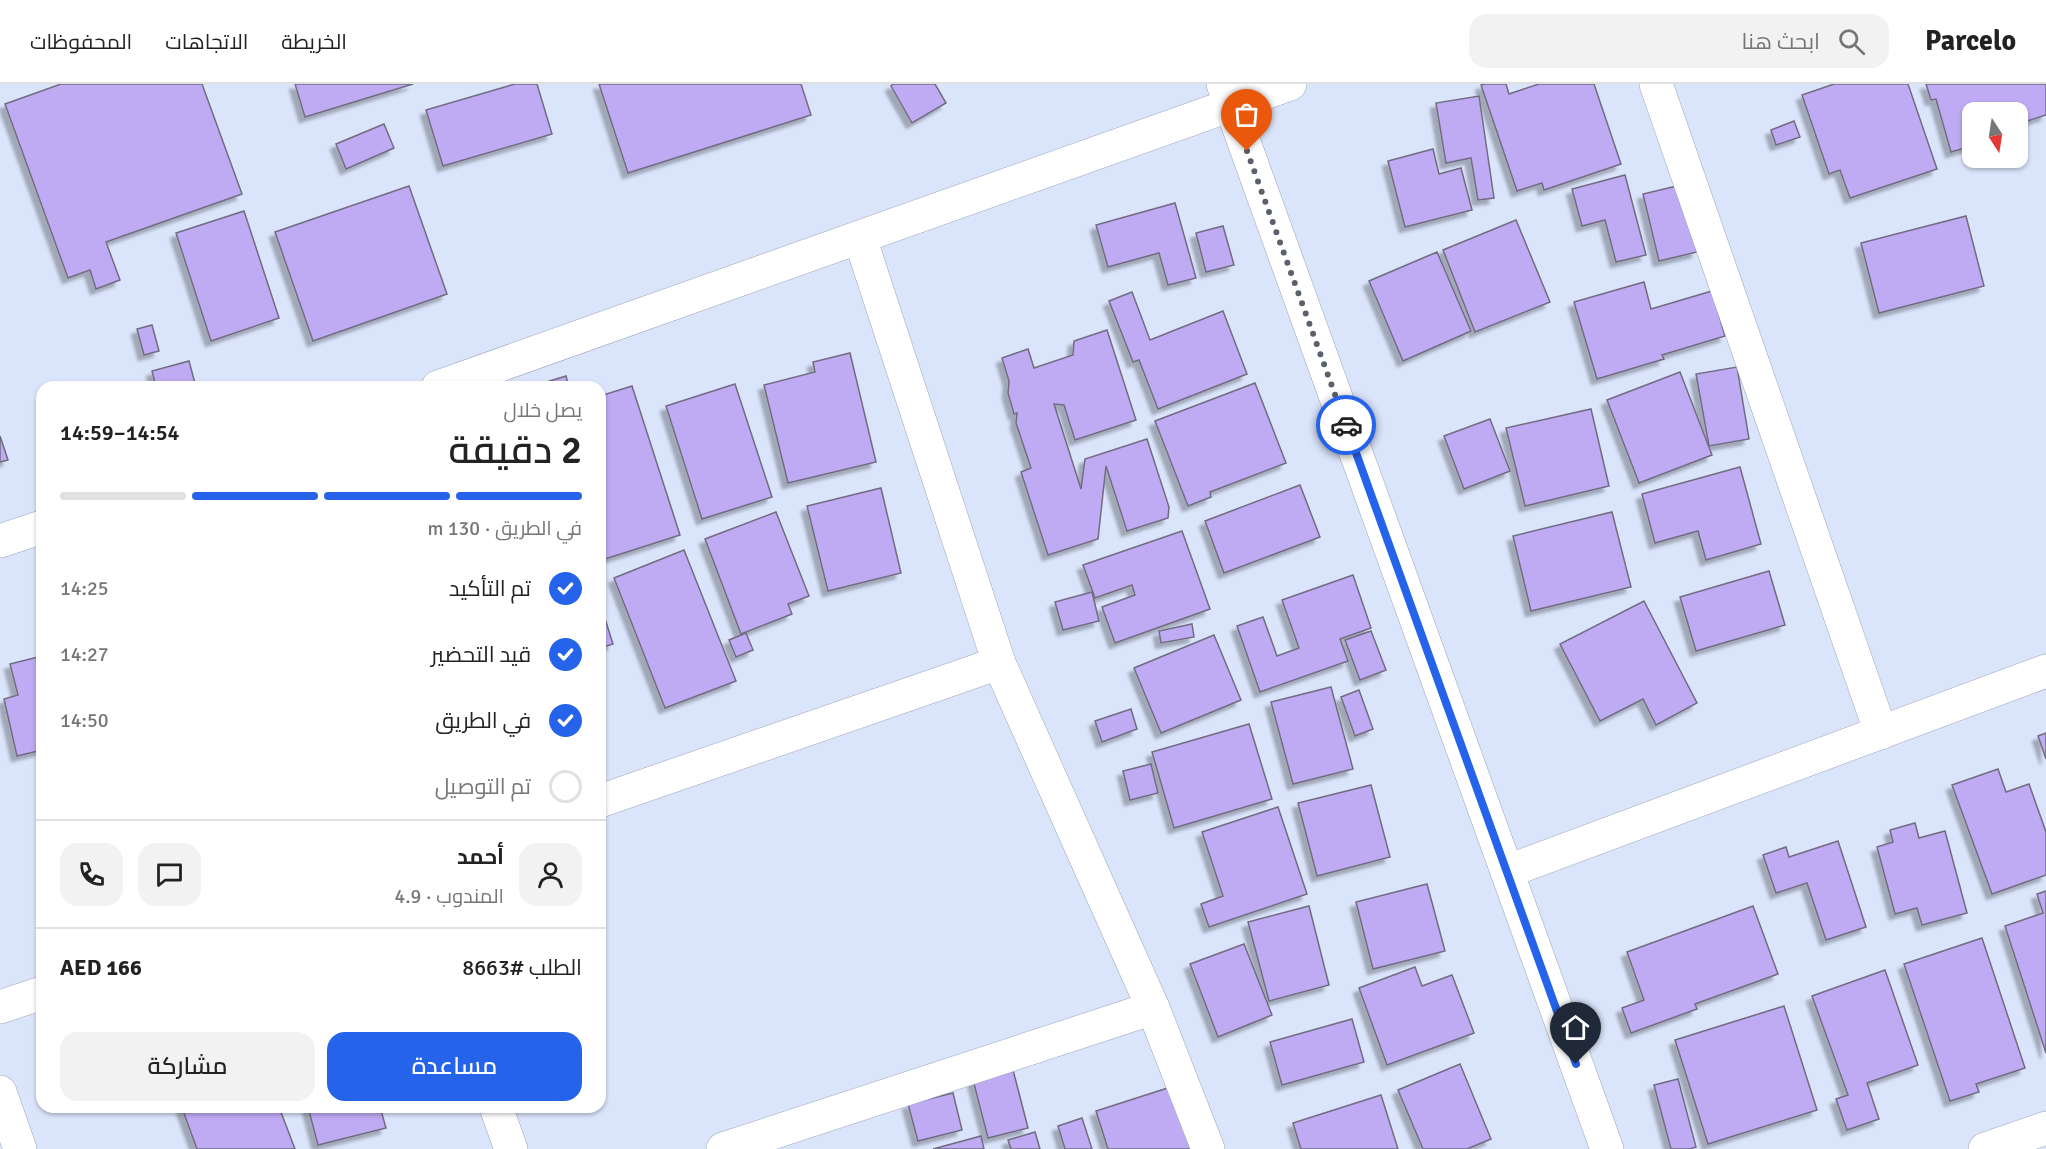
<!DOCTYPE html>
<html lang="ar">
<head>
<meta charset="utf-8">
<style>
  :root { --surface:#fff; --page:#f2f2f2; --text:#222; --muted:#767676; --line:#e0e0e0; --accent:#2563eb }
  body { margin:0; font-family:Signika,Cairo,sans-serif; background:var(--page); color:var(--text); direction:rtl; height:100vh; display:flex; flex-direction:column; font-size:22px; white-space:nowrap }
  * { box-sizing:border-box; margin:0 }
  p { font-size:20px; color:var(--muted) }
  .icon { flex:none; width:33px; height:33px; fill:none; stroke:currentColor; stroke-width:2; stroke-linecap:round; stroke-linejoin:round }
  .map { position:relative; flex:1; overflow:hidden; direction:ltr }
  .drawer { position:absolute; left:36px; top:297px; width:570px; height:732px; display:flex; flex-direction:column; background:var(--surface); border-radius:18px; box-shadow:0 2px 4px #0004; direction:rtl }
  .drawer>* { flex:none }
  .needle { width:39px; rotate:168deg }
  .controls { position:absolute; left:1962px; top:18px; display:grid; gap:12px }
  .controls a { display:grid; place-items:center; width:66px; height:66px; border-radius:12px; background:var(--surface); box-shadow:0 2px 4px #0004; font-size:30px }
  .pin { position:absolute; display:grid; place-items:center; width:51px; height:51px; color:#fff; margin:-62px -26px; border-radius:50% 50% 50% 0; rotate:-45deg; box-shadow:0 0 6px #0007 }
  .pin .icon { rotate:45deg }
  .courier { position:absolute; display:grid; place-items:center; width:60px; height:60px; margin:-30px; border:4px solid #2563eb; border-radius:50%; background:#fff; color:#222; box-shadow:0 2px 8px #0007 }
  .overview em { font-style:normal; font-weight:600 }
  .overview div { display:flex; flex-direction:column-reverse }
  .overview { display:flex; align-items:center; justify-content:space-between; height:102px; padding:0 24px }
  h1 { font-size:39px; font-weight:600; line-height:45px }
  .bar { display:grid; grid-template-columns:repeat(4,1fr); gap:9px 6px; align-content:center; height:72px; padding:0 24px }
  .bar i { height:8px; border-radius:4px; background:var(--line) }
  .bar .selected { background:var(--accent) }
  .bar p { grid-column:span 4 }
  .line { display:flex; align-items:center; gap:15px; padding:0 24px; border-top:2px solid var(--line) }
  .line div { flex:1 }
  .round { display:grid; place-items:center; flex:none; width:63px; height:63px; border-radius:18px; background:var(--page) }
  ol { padding:0 24px; list-style:none }
  li { display:flex; align-items:center; gap:18px; height:66px }
  li p { margin-inline-start:auto }
  li .icon { padding:6px; border-radius:50%; background:var(--accent); color:#fff; stroke-width:4 }
  li:last-child { color:var(--muted) }
  li i { width:33px; height:33px; border:3px solid var(--line); border-radius:50% }
  .action { display:flex; gap:12px; margin-top:auto; padding:12px 24px }
  .action a { flex:1; height:69px; border-radius:18px; background:var(--accent); color:#fff; font-size:24px; font-weight:600; line-height:69px; text-align:center }
  .action a+a { background:var(--page); color:var(--text) }
  header { display:flex; align-items:center; gap:36px; box-sizing:border-box; height:84px; padding:0 30px; background:var(--surface); border-bottom:2px solid var(--line) }
  header strong { font-size:28px }
  nav { display:flex; gap:33px; margin-inline-start:auto; font-size:21px }
  .search { width:420px; height:54px; background:var(--page); display:flex; align-items:center; gap:15px; box-sizing:border-box; padding:0 21px; border-radius:18px; color:var(--muted); font-size:22px }
  .map>svg:first-child { display:block }
  .building { fill:#bfaaf4; stroke:#716c80; stroke-width:1.5; filter:url(#shadow) }
  .lines { fill:none; stroke-linecap:round; stroke-linejoin:round }
  .minor-casing { stroke:#9ca5b9; stroke-width:34 }
  .tertiary-casing { stroke:#9ca5b9; stroke-width:34 }
  .minor { stroke:#fff; stroke-width:33 }
  .tertiary { stroke:#fff; stroke-width:33 }
  .done { stroke:#5a606c; stroke-width:6; stroke-dasharray:0 10.8 }
  .route { stroke:#2563eb; stroke-width:8 }
</style>
</head>
<body>
<header>
<strong>Parcelo</strong>
<div class="search"><svg class="icon" aria-label="search" viewBox="0 0 24 24"><circle cx="10" cy="10" r="6"/><path d="M15 15l6 6"/></svg>ابحث هنا</div>
<nav><a>الخريطة</a><a>الاتجاهات</a><a>المحفوظات</a></nav>
</header>
<div class="map">
<svg width="2046" height="1065" viewBox="0 0 2046 1065">
  <defs>
    <filter id="shadow"><feDropShadow dx="-5.5" dy="5.5" stdDeviation="1.5" flood-color="#0004"/></filter>
  </defs>
  <rect width="100%" height="100%" fill="#dae4fa"/>
  <g class="building">
    <polygon points="61,0 202,0 242,110 106,158 120,196 96,205 90,186 68,194 5,20"/>
    <polygon points="295,0 413,0 305,33"/>
    <polygon points="515,0 537,0 552,50 443,82 426,26"/>
    <polygon points="599,0 801,0 811,31 628,89"/>
    <polygon points="893,0 935,0 946,19 912,39 891,2"/>
    <polygon points="1485,0 1506,0 1509,10 1539,0 1594,0 1621,80 1544,106 1542,99 1517,107 1481,1"/>
    <polygon points="1834,0 1908,0 1937,85 1850,114 1840,86 1829,90 1802,11"/>
    <polygon points="1926,0 2046,0 2046,31 2018,40 2018,28 1972,28 1972,62 1951,68 1936,15 1931,16"/>
    <polygon points="1479,12 1494,114 1478,116 1471,74 1446,79 1436,19"/>
    <polygon points="1794,37 1800,53 1776,61 1771,46"/>
    <polygon points="384,40 394,64 346,85 336,60"/>
    <polygon points="1433,65 1439,90 1461,84 1472,126 1405,143 1388,77"/>
    <polygon points="1625,91 1646,171 1616,178 1605,136 1582,142 1572,105"/>
    <polygon points="1681,101 1697,168 1659,177 1643,110"/>
    <polygon points="409,102 447,210 313,257 275,148"/>
    <polygon points="1175,119 1196,194 1168,201 1159,169 1108,183 1096,141"/>
    <polygon points="244,127 279,234 211,257 176,149"/>
    <polygon points="1966,132 1984,202 1879,229 1861,159"/>
    <polygon points="1516,136 1550,218 1475,248 1443,166"/>
    <polygon points="1223,142 1234,181 1206,188 1196,149"/>
    <polygon points="1437,168 1471,247 1403,277 1369,197"/>
    <polygon points="1644,198 1651,225 1712,207 1725,252 1662,271 1664,275 1597,295 1574,218"/>
    <polygon points="1132,208 1150,256 1223,227 1247,290 1158,325 1139,276 1133,278 1109,217"/>
    <polygon points="152,241 159,267 144,271 137,245"/>
    <polygon points="1107,246 1136,336 1075,356 1064,321 1054,320 1081,405 1085,375 1147,355 1169,423 1168,434 1127,447 1106,382 1098,455 1048,471 1021,388 1031,384 1016,339 1017,329 1014,330 1008,309 1009,297 1002,274 1028,265 1034,284 1073,271 1074,257"/>
    <polygon points="850,269 876,378 788,399 764,301 815,288 813,278"/>
    <polygon points="189,277 196,303 156,303 152,287"/>
    <polygon points="1737,283 1749,355 1709,362 1696,290"/>
    <polygon points="1680,288 1712,371 1639,399 1607,316"/>
    <polygon points="566,292 569,303 530,303"/>
    <polygon points="1255,299 1286,379 1210,408 1211,413 1188,422 1155,337"/>
    <polygon points="735,300 772,413 702,435 666,322"/>
    <polygon points="632,302 680,451 605,475 600,459 600,312"/>
    <polygon points="1591,325 1609,402 1525,422 1506,344"/>
    <polygon points="1490,335 1510,387 1464,405 1444,352"/>
    <polygon points="0,352 8,376 0,378"/>
    <polygon points="1740,383 1761,460 1706,476 1698,447 1655,459 1642,410"/>
    <polygon points="1300,401 1320,453 1224,489 1205,437"/>
    <polygon points="881,404 901,489 828,507 807,422"/>
    <polygon points="776,428 809,512 788,520 792,530 741,550 705,455"/>
    <polygon points="1612,428 1631,503 1531,527 1513,452"/>
    <polygon points="1182,447 1210,525 1115,559 1102,523 1135,511 1132,501 1095,514 1083,481"/>
    <polygon points="684,466 736,597 665,624 614,494"/>
    <polygon points="1769,487 1785,541 1696,567 1680,513"/>
    <polygon points="1353,491 1371,544 1340,555 1348,577 1260,608 1237,542 1263,533 1277,572 1299,564 1282,516"/>
    <polygon points="1092,508 1099,537 1063,546 1055,518"/>
    <polygon points="1644,517 1697,619 1656,641 1643,615 1600,637 1560,560"/>
    <polygon points="600,519 613,560 600,564"/>
    <polygon points="1192,540 1194,553 1161,559 1159,547"/>
    <polygon points="1371,547 1386,586 1360,596 1345,556"/>
    <polygon points="746,549 753,566 736,573 729,556"/>
    <polygon points="1214,551 1241,616 1161,649 1134,584"/>
    <polygon points="42,572 42,666 17,672 4,615 18,611 10,580"/>
    <polygon points="1331,603 1353,685 1293,700 1271,618"/>
    <polygon points="1359,606 1373,645 1355,652 1341,613"/>
    <polygon points="1131,625 1137,645 1102,658 1095,637"/>
    <polygon points="1249,640 1272,715 1174,744 1152,668"/>
    <polygon points="2046,649 2046,675 2038,652"/>
    <polygon points="1151,680 1158,709 1130,716 1123,687"/>
    <polygon points="1998,685 2006,708 2029,700 2046,748 2046,791 1992,810 1952,701"/>
    <polygon points="1371,701 1390,773 1317,792 1298,719"/>
    <polygon points="1278,723 1307,810 1209,843 1201,820 1223,812 1202,748"/>
    <polygon points="1915,739 1919,754 1945,747 1967,829 1922,841 1917,824 1895,830 1877,763 1893,758 1890,746"/>
    <polygon points="1838,757 1866,843 1826,856 1807,799 1776,809 1763,771 1786,763 1789,773"/>
    <polygon points="1427,800 1445,867 1373,885 1356,818"/>
    <polygon points="2046,807 2046,969 2005,842 2043,829 2037,810"/>
    <polygon points="1309,822 1329,901 1269,917 1248,838"/>
    <polygon points="1753,822 1778,890 1695,920 1697,925 1631,949 1622,924 1644,916 1627,868"/>
    <polygon points="1982,854 2025,984 1976,1000 1979,1008 1950,1017 1904,880"/>
    <polygon points="1244,860 1272,931 1218,953 1190,880"/>
    <polygon points="1415,883 1422,902 1452,891 1474,949 1387,981 1359,904"/>
    <polygon points="1885,886 1918,981 1867,999 1879,1035 1847,1046 1836,1015 1848,1011 1812,912"/>
    <polygon points="1784,922 1817,1026 1708,1060 1675,956"/>
    <polygon points="1352,935 1364,978 1282,1001 1270,958"/>
    <polygon points="1460,980 1491,1055 1467,1065 1423,1065 1398,1006"/>
    <polygon points="1012,982 1028,1044 988,1054 972,992"/>
    <polygon points="1678,995 1696,1063 1690,1065 1671,1065 1654,1001"/>
    <polygon points="1177,1001 1198,1065 1108,1065 1096,1027"/>
    <polygon points="953,1009 962,1046 918,1057 908,1020"/>
    <polygon points="1381,1011 1398,1065 1301,1065 1293,1039"/>
    <polygon points="185,1023 279,1023 295,1065 197,1065 182,1024"/>
    <polygon points="308,1023 380,1023 386,1044 318,1061"/>
    <polygon points="1082,1034 1092,1065 1065,1065 1058,1042"/>
    <polygon points="1035,1048 1040,1065 1011,1065 1008,1056"/>
    <polygon points="981,1052 984,1065 933,1065"/>
  </g>
  <g class="lines">
    <defs>
      <g id="minor">
        <polyline points="1223,0 1607,1065"/>
        <polyline points="1656,0 1881,649"/>
        <polyline points="860,154 999,579 1153,924 1208,1065"/>
        <polyline points="438,303 1290,0"/>
        <polyline points="0,457 42,443"/>
        <polyline points="600,717 999,579"/>
        <polyline points="1508,787 2046,587"/>
        <polyline points="0,923 42,909"/>
        <polyline points="0,1008 20,1065"/>
        <polyline points="496,1023 511,1065"/>
        <polyline points="723,1065 1153,924"/>
      </g>
      <polyline id="tertiary" points="1985,1065 2046,1044"/>
    </defs>
    <use href="#minor" class="minor-casing"/>
    <use href="#tertiary" class="tertiary-casing"/>
    <use href="#minor" class="minor"/>
    <use href="#tertiary" class="tertiary"/>
  </g>
  <g class="lines">
    <polyline class="done" points="1247,67 1346,341"/>
    <polyline class="route" points="1346,341 1576,980"/>
  </g>
</svg>
<div class="controls">
<a><svg class="needle" viewBox="-14 -14 28 28"><path d="M0-13l5 13h-10z" fill="#e53935"/><path d="M0 13l5-13h-10z" fill="#767676"/></svg></a>
</div>
<div class="pin" style="left:1247px;top:67px;background:#ea580c"><svg class="icon" aria-label="bag" viewBox="0 0 24 24"><path d="M5 8h14l-1 12H6zM9 8a3 3 0 0 1 6 0"/></svg></div>
<div class="pin" style="left:1576px;top:980px;background:#1f2937"><svg class="icon" aria-label="home" viewBox="0 0 24 24"><path d="M3 11l9-7 9 7M6 9v11h12V9"/></svg></div>
<div class="courier" style="left:1346px;top:341px"><svg class="icon" aria-label="car" viewBox="0 0 24 24"><path d="M5 17H2v-5l4-1 3-4h7l3 4 3 1v5h-3M9 17h6M6 11h13"/><circle cx="7" cy="17" r="2"/><circle cx="17" cy="17" r="2"/></svg></div>
<section class="drawer">
<div class="overview"><div><h1>2 دقيقة</h1><p>يصل خلال</p></div><em>14:54–14:59</em></div>
<div class="bar"><i class="selected"></i><i class="selected"></i><i class="selected"></i><i></i><p>في الطريق · 130 m</p></div>
<ol>
<li><svg class="icon" aria-label="check" viewBox="0 0 24 24"><path d="M5 12l5 5 9-10"/></svg>تم التأكيد<p>14:25</p></li>
<li><svg class="icon" aria-label="check" viewBox="0 0 24 24"><path d="M5 12l5 5 9-10"/></svg>قيد التحضير<p>14:27</p></li>
<li><svg class="icon" aria-label="check" viewBox="0 0 24 24"><path d="M5 12l5 5 9-10"/></svg>في الطريق<p>14:50</p></li>
<li><i></i>تم التوصيل</li>
</ol>
<div class="line" style="height:108px"><a class="round"><svg class="icon" aria-label="person" viewBox="0 0 24 24"><circle cx="12" cy="8" r="4"/><path d="M4 21q1-7 8-7t8 7"/></svg></a><div><b>أحمد</b><p>المندوب · 4.9</p></div><a class="round"><svg class="icon" aria-label="chat" viewBox="0 0 24 24"><path d="M4 5h16v11H9l-5 4z"/></svg></a><a class="round"><svg class="icon" aria-label="phone" viewBox="0 0 24 24"><path d="M5 4h4l2 5-3 2q2 4 5 5l2-3 5 2v4C11 20 4 13 5 4z"/></svg></a></div>
<div class="line" style="height:78px"><div>الطلب #8663</div><b>AED 166</b></div>
<div class="action"><a>مساعدة</a><a>مشاركة</a></div>
</section>
</div>
</body>
</html>
